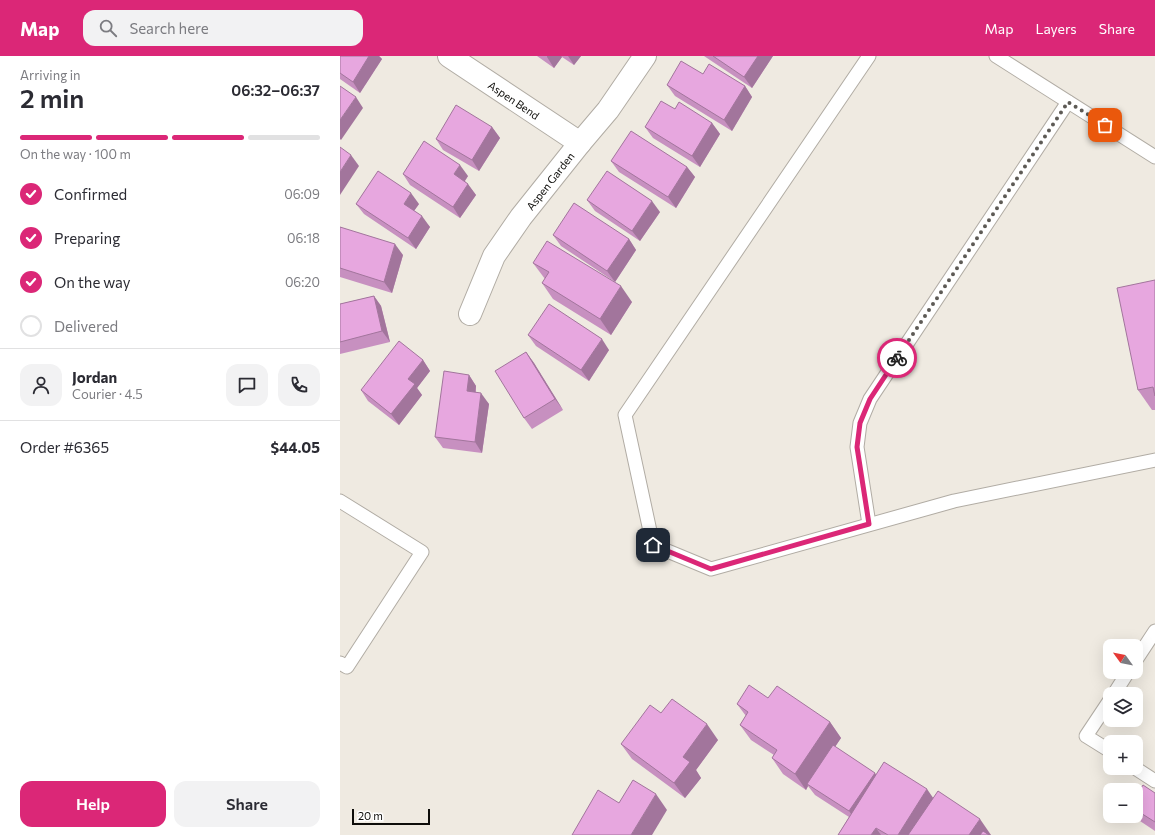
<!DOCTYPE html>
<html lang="en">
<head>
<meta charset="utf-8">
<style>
  :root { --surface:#fff; --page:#f2f2f3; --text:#2b2b33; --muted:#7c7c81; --line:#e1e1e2; --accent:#db2777 }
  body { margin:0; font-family:Commissioner,sans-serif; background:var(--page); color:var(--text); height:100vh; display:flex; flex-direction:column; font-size:15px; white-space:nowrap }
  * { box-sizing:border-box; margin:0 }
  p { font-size:13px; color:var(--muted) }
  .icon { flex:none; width:22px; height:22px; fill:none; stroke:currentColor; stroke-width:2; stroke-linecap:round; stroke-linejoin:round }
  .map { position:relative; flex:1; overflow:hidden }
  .panel { display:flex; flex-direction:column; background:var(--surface); width:340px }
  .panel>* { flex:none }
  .needle { width:26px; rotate:303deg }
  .fabs { position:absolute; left:763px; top:583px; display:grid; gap:8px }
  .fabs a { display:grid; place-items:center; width:40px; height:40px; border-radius:8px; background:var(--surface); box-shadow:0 4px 16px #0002; font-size:20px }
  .scale { position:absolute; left:12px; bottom:10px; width:78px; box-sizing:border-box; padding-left:4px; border:2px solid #0e0d0a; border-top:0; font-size:11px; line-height:14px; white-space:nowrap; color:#0e0d0a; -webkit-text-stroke:3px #fff; paint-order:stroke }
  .pin { position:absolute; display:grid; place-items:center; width:34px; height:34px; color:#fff; margin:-17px; border-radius:8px; box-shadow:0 2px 6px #0006 }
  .courier { position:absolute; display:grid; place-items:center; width:40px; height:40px; margin:-20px; border:3px solid #db2777; border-radius:50%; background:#fff; color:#222; box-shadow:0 1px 5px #0007 }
  .summary em { font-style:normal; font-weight:600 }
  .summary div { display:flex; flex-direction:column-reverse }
  .summary { display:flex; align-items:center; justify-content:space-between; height:68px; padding:0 20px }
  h1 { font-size:26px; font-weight:600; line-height:30px }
  .bar { display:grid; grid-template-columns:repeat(4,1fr); gap:6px 4px; align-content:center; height:48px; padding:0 20px }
  .bar i { height:5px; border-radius:3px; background:var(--line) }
  .bar .on { background:var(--accent) }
  .bar p { grid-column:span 4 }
  .line { display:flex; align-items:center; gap:10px; padding:0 20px; border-top:1px solid var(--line) }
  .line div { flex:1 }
  .round { display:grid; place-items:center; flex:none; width:42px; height:42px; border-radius:12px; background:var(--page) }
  ol { padding:0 20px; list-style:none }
  li { display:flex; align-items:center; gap:12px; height:44px }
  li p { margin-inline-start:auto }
  li .icon { padding:4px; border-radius:50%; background:var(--accent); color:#fff; stroke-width:4 }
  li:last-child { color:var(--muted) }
  li i { width:22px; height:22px; border:2px solid var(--line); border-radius:50% }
  .button { display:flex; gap:8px; margin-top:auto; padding:8px 20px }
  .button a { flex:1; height:46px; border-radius:12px; background:var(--accent); color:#fff; font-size:16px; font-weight:600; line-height:46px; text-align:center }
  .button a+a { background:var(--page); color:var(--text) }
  header { display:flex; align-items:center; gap:24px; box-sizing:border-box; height:56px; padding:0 20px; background:var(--accent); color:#fff }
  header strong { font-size:19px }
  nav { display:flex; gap:22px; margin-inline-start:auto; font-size:14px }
  .search { width:280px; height:36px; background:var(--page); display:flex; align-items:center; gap:10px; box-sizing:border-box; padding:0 14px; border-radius:12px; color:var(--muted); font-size:15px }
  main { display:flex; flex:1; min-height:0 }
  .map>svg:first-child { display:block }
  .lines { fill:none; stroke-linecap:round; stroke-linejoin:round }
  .lane-casing { stroke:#b1aca4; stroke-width:15 }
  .street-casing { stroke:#b1aca4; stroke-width:24 }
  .lane { stroke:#fff; stroke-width:13 }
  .street { stroke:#fff; stroke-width:22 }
  .wall { fill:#c790c0 }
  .shaded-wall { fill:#a2759c }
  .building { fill:#e7a7df; stroke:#a2759c }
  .done { stroke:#5d5a55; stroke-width:4; stroke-dasharray:0 7.2 }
  .route { stroke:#db2777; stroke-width:5 }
  .labels { text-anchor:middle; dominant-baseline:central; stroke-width:3; stroke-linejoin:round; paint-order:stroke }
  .street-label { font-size:11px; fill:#0e0d0a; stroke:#fff }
</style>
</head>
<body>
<header>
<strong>Map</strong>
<div class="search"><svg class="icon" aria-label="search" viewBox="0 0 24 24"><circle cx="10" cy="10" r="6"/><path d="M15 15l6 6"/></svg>Search here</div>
<nav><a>Map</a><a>Layers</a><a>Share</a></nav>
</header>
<main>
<section class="panel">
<div class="summary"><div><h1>2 min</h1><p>Arriving in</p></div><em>06:32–06:37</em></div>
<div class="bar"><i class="on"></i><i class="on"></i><i class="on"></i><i></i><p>On the way · 100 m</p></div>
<ol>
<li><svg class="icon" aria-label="check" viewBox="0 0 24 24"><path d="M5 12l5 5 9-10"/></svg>Confirmed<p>06:09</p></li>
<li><svg class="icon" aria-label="check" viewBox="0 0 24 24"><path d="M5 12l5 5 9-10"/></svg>Preparing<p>06:18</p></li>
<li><svg class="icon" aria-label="check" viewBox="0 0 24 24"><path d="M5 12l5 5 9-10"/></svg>On the way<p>06:20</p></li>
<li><i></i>Delivered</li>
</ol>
<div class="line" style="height:72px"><a class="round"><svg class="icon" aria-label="person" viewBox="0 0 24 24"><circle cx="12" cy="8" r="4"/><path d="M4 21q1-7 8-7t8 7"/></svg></a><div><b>Jordan</b><p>Courier · 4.5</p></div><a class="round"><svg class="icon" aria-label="chat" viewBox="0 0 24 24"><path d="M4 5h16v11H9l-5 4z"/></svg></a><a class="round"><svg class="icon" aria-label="phone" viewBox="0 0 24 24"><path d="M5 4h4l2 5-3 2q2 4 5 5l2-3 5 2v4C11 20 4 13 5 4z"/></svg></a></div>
<div class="line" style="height:52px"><div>Order #6365</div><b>$44.05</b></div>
<div class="button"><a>Help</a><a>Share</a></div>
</section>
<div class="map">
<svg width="815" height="779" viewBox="0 0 815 779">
  <rect width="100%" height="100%" fill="#efeae1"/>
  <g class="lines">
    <defs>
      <g id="lane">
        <polyline points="529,0 285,359 313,489 371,513 614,445 815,404"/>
        <polyline points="656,0 815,101"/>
        <polyline points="0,445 82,496 7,611 0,607"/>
        <polyline points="529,468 517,391 520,367 530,343 728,46"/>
        <polyline points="796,604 815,575"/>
        <polyline points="774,638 788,616"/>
        <polyline points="770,644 746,680 770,695"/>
        <polyline points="795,712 815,725"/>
      </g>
      <g id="street">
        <polyline points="109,0 240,87"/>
        <polyline points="130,258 154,200 181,161 240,87 268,54 305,0"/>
      </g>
    </defs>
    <use href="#lane" class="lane-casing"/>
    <use href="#street" class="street-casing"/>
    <use href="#lane" class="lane"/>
    <use href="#street" class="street"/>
  </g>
  <g class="wall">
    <polygon points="0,0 39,0 42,3 20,37 0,23"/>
    <polygon points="197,0 241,0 234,9 222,1 214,12"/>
    <polygon points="364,0 433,0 412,32"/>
    <polygon points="363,18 405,30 412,41 392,75 335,40 327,29"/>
    <polygon points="335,53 372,67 380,78 360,111 313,82 305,71"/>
    <polygon points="152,71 160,82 139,115 103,94 96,83"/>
    <polygon points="271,105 347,111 355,121 336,152 279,116"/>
    <polygon points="63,118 128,120 125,125 136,139 120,162 70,129"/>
    <polygon points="247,144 320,156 300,185 255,155"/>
    <polygon points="16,148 79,148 74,155 90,171 76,193 24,158"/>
    <polygon points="0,171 63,199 52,237 0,221"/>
    <polygon points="213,179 289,183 296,194 275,226 221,190"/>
    <polygon points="193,207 292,246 271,279 213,243 202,227 205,223"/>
    <polygon points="815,224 815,354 812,354 798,334"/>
    <polygon points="34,240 41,250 50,286 0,298 0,248"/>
    <polygon points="188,279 269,294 249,325 196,290"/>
    <polygon points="186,296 194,307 223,354 192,373 184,362"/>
    <polygon points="83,304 90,315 77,332 82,339 59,369 28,345 21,334"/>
    <polygon points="129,319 136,330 136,336 149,348 142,397 103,392 95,381"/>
    <polygon points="428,642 490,666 501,682 495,691 536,719 593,742 651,779 498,779 509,761 475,739 468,730 466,734 443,718 432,702 434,699 411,684 400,669 406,660 397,648"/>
    <polygon points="321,657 378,684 356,714 361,722 345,742 292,703 281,688"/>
    <polygon points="815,737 815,775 800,765 796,759 796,739"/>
  </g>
  <g class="shaded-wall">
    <polygon points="29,0 39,0 42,3 20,37 13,26"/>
    <polygon points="207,0 221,0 222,1 214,12 207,1"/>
    <polygon points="228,0 241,0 234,9"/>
    <polygon points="418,0 433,0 412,32 404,21"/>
    <polygon points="405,30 412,41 392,75 384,64"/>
    <polygon points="16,41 23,52 1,84 0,83 0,64"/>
    <polygon points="372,67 380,78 360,111 352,100"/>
    <polygon points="152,71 160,82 139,115 132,104"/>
    <polygon points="11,99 19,110 0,139 0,116"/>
    <polygon points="120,109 128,120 122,129 114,118"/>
    <polygon points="347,111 355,121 336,152 328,141"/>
    <polygon points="128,128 136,139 120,162 113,151"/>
    <polygon points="71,137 79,148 71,159 64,148"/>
    <polygon points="312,145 320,156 300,185 292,175"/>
    <polygon points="82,160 90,171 76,193 68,182"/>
    <polygon points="289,183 296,194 275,226 267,215"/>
    <polygon points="55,188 63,199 52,237 44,226"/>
    <polygon points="281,230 292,246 271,279 260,263"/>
    <polygon points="34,240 41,250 50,286 42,275"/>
    <polygon points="262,283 269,294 249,325 241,314"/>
    <polygon points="186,296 194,307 223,354 215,343"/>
    <polygon points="83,304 90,315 77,332 82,339 59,369 51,358 68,323"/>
    <polygon points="129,319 136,330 134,346 127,335"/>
    <polygon points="141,337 149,348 142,397 135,386"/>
    <polygon points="490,666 501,682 469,729 467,728 468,730 466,734 455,718"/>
    <polygon points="367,668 378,684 356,714 361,722 345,742 334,727 343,701"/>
    <polygon points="535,717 542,728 517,766 509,755"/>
    <polygon points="587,733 598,749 579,779 558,779"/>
    <polygon points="316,738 327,754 312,779 291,779"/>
    <polygon points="640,763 651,779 629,779"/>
    <polygon points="536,772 541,779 531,779"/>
  </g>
  <g class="building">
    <polygon points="0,0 29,0 13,26 0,17"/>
    <polygon points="373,0 418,0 404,21"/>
    <polygon points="341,5 363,18 369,8 405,30 384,64 327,29"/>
    <polygon points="0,30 16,41 0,64"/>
    <polygon points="321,45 335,53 339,46 372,67 352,100 305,71"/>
    <polygon points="116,49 152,71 132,104 96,83"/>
    <polygon points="291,75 347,111 328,141 271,105"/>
    <polygon points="84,85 120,109 114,118 128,128 113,151 63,118"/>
    <polygon points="0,91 11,99 0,116"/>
    <polygon points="38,115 71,137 64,148 82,160 68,182 16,148"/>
    <polygon points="267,115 312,145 292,175 247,144"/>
    <polygon points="234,147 289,183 267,215 213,179"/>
    <polygon points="0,171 55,188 44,226 0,212"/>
    <polygon points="207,185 281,230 260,263 202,227 209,216 193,207"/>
    <polygon points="815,224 815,340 813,331 798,334 777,232"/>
    <polygon points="34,240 42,275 0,286 0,248"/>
    <polygon points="209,248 262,283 241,314 188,279"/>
    <polygon points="59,285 83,304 68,323 75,328 51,358 21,334"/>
    <polygon points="186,296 215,343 184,362 155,315"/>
    <polygon points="104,315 129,319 127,335 141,337 135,386 95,381"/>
    <polygon points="409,629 428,642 437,630 490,666 455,718 432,702 437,694 400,669 408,656 397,648"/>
    <polygon points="332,643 367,668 343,701 350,706 334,727 281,688 310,649 321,657"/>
    <polygon points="493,689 535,717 509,755 467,728"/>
    <polygon points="544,706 587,733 558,779 548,779 536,772 531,779 498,779"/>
    <polygon points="293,724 316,738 291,779 232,779 258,734 279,747"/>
    <polygon points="803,729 815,737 815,766 796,754 796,739"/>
    <polygon points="598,735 640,763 629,779 568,779"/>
    <polygon points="643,775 649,779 640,779"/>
  </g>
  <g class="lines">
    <polyline class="done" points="557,302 728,46 765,69"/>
    <polyline class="route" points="313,489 371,513 529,468 517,391 520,367 530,343 557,302"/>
  </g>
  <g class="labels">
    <g class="street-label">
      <text transform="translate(174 44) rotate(34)">Aspen Bend</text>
      <text transform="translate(210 125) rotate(-52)">Aspen Garden</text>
    </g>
  </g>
</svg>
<div class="fabs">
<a><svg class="needle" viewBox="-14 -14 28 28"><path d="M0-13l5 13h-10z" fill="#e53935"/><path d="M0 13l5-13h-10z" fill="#7c7c81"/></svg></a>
<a><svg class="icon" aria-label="layers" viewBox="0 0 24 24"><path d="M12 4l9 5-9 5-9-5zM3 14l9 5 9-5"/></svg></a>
<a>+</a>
<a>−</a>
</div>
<div class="scale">20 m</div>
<div class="pin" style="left:765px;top:69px;background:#ea580c"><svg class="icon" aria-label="bag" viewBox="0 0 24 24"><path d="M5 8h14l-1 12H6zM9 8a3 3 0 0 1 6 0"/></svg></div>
<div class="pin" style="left:313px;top:489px;background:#1f2937"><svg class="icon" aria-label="home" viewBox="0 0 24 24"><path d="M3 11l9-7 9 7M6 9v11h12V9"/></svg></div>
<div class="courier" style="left:557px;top:302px"><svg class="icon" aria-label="bike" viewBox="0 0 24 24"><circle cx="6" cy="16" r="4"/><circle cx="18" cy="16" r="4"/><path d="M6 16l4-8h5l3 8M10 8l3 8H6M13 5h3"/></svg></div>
</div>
</main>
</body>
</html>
